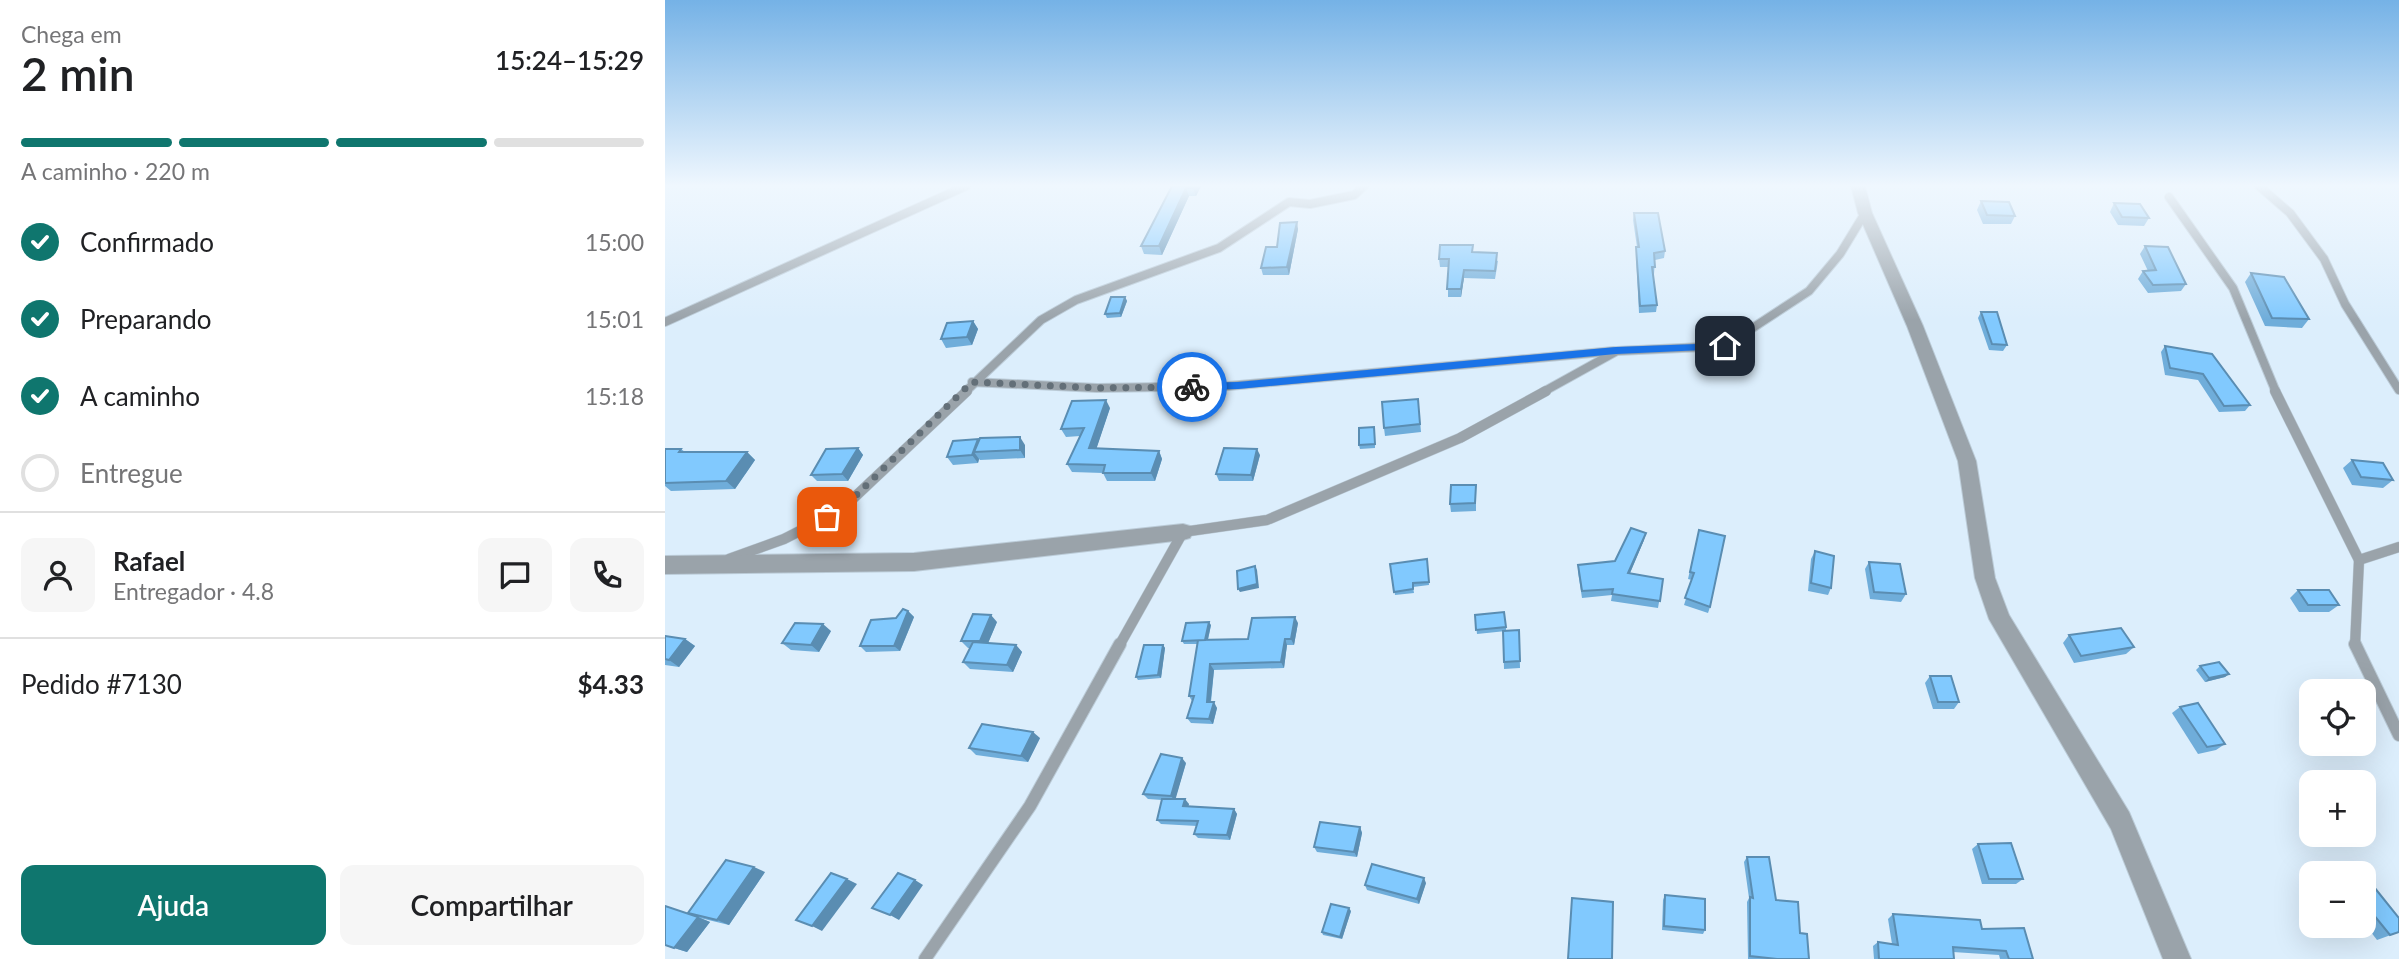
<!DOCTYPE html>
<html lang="pt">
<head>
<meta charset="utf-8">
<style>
  :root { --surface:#fff; --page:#f6f6f6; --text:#202124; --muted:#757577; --line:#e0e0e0; --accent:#0f766e }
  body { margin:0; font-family:Lato,sans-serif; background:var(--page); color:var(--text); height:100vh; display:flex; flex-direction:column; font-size:26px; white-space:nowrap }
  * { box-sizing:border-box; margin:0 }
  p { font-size:23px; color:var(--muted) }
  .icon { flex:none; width:38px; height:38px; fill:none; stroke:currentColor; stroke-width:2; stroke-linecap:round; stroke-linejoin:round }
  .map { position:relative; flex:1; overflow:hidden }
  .sheet { display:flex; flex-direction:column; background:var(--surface); width:665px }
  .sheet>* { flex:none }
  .buttons { position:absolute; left:1634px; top:679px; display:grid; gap:14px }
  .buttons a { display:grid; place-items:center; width:77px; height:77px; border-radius:14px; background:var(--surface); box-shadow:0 7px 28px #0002; font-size:35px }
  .pin { position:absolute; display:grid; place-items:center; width:60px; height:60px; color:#fff; margin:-30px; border-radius:14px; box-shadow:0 4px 10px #0006 }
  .courier { position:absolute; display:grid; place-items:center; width:70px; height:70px; margin:-35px; border:5px solid #1a73e8; border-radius:50%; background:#fff; color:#222; box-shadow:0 2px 9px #0007 }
  .summary em { font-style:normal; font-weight:600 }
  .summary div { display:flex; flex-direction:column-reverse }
  .summary { display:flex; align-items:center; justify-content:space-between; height:119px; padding:0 21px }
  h1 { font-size:46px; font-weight:600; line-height:52px }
  .bar { display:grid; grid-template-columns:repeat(4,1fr); gap:10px 7px; align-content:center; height:84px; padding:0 21px }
  .bar i { height:9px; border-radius:5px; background:var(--line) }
  .bar .active { background:var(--accent) }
  .bar p { grid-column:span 4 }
  .line { display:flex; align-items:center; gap:18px; padding:0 21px; border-top:2px solid var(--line) }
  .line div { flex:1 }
  .round { display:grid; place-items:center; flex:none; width:74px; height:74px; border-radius:14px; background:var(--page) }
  ol { padding:0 21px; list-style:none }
  li { display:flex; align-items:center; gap:21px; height:77px }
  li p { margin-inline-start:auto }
  li .icon { padding:7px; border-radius:50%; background:var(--accent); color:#fff; stroke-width:4 }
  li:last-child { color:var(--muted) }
  li i { width:38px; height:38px; border:4px solid var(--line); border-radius:50% }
  .primary-button { display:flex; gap:14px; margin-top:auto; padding:14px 21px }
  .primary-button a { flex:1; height:80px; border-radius:14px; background:var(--accent); color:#fff; font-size:28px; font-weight:600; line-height:80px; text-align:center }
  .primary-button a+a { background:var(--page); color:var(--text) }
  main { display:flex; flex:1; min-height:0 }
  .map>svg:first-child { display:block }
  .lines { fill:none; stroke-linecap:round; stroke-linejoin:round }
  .service-far2-casing { stroke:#bbcbd7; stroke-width:10 }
  .service-far1-casing { stroke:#bbcbd7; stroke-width:11 }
  .service-casing { stroke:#bbcbd7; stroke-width:14 }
  .minor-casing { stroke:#bbcbd7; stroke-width:2 }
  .service-far2 { stroke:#9aa3aa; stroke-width:8 }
  .service-far1 { stroke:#9aa3aa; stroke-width:10 }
  .service { stroke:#9aa3aa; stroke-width:12 }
  .minor { fill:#9aa3aa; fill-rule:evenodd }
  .wall { fill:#6fadda }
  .shaded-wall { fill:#5a8db2 }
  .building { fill:#81c9fe; stroke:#5a8db2; stroke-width:2 }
  .route { fill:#1a73e8 }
  .done { stroke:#636f78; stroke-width:7; stroke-dasharray:0 12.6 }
</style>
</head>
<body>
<main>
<section class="sheet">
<div class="summary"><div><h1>2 min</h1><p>Chega em</p></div><em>15:24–15:29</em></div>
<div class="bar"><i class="active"></i><i class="active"></i><i class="active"></i><i></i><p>A caminho · 220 m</p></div>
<ol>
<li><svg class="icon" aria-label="check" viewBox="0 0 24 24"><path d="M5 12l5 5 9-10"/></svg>Confirmado<p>15:00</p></li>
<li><svg class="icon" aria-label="check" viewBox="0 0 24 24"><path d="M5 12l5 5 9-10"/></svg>Preparando<p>15:01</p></li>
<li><svg class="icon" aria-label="check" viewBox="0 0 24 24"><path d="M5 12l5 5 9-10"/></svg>A caminho<p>15:18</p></li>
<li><i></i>Entregue</li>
</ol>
<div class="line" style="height:126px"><a class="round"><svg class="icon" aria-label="person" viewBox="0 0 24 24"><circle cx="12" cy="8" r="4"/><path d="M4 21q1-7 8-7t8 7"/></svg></a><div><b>Rafael</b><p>Entregador · 4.8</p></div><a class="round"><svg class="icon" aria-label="chat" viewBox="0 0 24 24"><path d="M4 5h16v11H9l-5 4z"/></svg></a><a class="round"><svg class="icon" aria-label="phone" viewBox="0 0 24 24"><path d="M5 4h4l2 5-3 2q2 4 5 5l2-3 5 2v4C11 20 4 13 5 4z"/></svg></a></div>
<div class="line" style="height:91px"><div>Pedido #7130</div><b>$4.33</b></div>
<div class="primary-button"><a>Ajuda</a><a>Compartilhar</a></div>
</section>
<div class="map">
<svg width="1734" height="959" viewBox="0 0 1734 959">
  <rect width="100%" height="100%" fill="#dceefc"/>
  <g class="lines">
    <defs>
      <g id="service-far2">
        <polyline points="1594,186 1625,213 1659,259 1680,304 1734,390"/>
        <polyline points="1504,197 1568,288 1611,392"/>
        <polyline points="0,322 301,186"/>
        <polyline points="307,382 432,388 564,386 949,351"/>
        <polyline points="300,392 376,320 411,300 554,248 624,202 645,204 689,195 699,186"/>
        <polyline points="878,392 952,351 1060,346 1144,291 1175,254 1200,213"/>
      </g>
      <g id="service-far1">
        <polyline points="1610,391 1694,560 1690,646"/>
        <polyline points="64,559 119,539 176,510 302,391"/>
        <polyline points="1694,560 1734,547"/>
        <polyline points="454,646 518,532 602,520 795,438 881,391"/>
      </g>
      <g id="service">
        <polyline points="1690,644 1734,735"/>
        <polyline points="260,959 365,806 455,644"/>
      </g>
      <g id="minor">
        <polygon points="1186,186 1200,186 1207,213 1258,326 1311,461 1330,578 1344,615 1464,812 1526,959 1498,959 1446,829 1324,619 1310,578 1293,461 1242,326 1193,213"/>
        <polygon points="518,524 525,526 528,532 525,538 518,540 249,571 0,574 0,556 249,553"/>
      </g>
    </defs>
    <use href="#service-far2" class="service-far2-casing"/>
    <use href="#service-far1" class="service-far1-casing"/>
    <use href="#service" class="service-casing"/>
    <use href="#minor" class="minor-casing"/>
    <use href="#service-far2" class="service-far2"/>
    <use href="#service-far1" class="service-far1"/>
    <use href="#service" class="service"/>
    <use href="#minor" class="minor"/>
  </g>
  <g class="wall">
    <polygon points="507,186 536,186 531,196 524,196 497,255 479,254 476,246"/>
    <polygon points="1316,201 1350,216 1346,224 1318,224 1312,210"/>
    <polygon points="1449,203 1484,218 1479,226 1453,225 1445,212"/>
    <polygon points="969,213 1000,251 999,258 990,260 989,274 988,274 992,305 991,312 974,313 971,254 971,247 972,247 968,220"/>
    <polygon points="633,229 624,275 598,275 596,268 612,247"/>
    <polygon points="808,245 808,252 833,261 830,279 799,278 796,297 783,297 783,267 775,267 774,259"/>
    <polygon points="1480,246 1521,284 1516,291 1483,293 1473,279 1478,271 1483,271 1475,254"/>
    <polygon points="1586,273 1644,319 1637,328 1600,326 1580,282"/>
    <polygon points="460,297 462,301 456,317 442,318 440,314"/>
    <polygon points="1316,312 1342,345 1338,351 1324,350 1313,318"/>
    <polygon points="308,321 313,329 307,345 281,348 276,339"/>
    <polygon points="1500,346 1585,405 1580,411 1554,412 1533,380 1500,375 1496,352"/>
    <polygon points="753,399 756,432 720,436 719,428"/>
    <polygon points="445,408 431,449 494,451 497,459 490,481 442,481 438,473 407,472 402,464 415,436 401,437 396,429"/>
    <polygon points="710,431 710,448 695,449 694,445"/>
    <polygon points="313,439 314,441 360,445 360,458 315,460 314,459 313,463 288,465 282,457"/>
    <polygon points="193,448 198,455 183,481 152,481 146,475"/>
    <polygon points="0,449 16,449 20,452 82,452 90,460 70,489 6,491 0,486"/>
    <polygon points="595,455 588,481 554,481 551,474"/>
    <polygon points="1687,460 1728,480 1718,488 1687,485 1678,468"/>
    <polygon points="811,485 811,511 786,512 785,504"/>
    <polygon points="1034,530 1045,607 1043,613 1019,605 1027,580 1023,579"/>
    <polygon points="979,540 965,573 998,579 993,608 946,601 947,595 917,598 913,572 913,565 950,561"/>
    <polygon points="1150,551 1166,588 1163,595 1143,591 1146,559"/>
    <polygon points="762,559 764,585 748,587 749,593 730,595 725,564"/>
    <polygon points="1204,562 1241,594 1236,602 1205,599 1200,569"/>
    <polygon points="1633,590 1674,605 1664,612 1634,612 1625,598"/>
    <polygon points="243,611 249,617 235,651 201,652 195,646 231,618"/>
    <polygon points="810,615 841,627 841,631 812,634"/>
    <polygon points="332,622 323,643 351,645 357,652 348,672 305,669 298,662 305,648 303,648 296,641"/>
    <polygon points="633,623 629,645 622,645 619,668 549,670 546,702 552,708 548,724 526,723 522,718 527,701 524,696 533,644 519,644 517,641 546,625 543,640 583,639"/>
    <polygon points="854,630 855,668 839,669 838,631"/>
    <polygon points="166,631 154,652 126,650 117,643"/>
    <polygon points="1404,635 1469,647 1461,654 1409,663 1398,643"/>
    <polygon points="0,636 20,639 30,646 14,667 0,665"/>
    <polygon points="498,645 500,648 496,678 473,680 471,677"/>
    <polygon points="1535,666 1564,674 1560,677 1540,682 1531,670"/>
    <polygon points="1265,676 1294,702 1289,709 1268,709 1260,683"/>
    <polygon points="1515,707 1560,744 1551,750 1533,754 1507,713"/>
    <polygon points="375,738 363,762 311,755 304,748"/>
    <polygon points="521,763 510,799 524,804 523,806 569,809 572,814 565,840 533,838 529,834 532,826 496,824 492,820 497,800 483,799 478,794"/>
    <polygon points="695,827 697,833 692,857 652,852 649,847"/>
    <polygon points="1313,844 1358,879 1351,884 1317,884 1307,849"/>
    <polygon points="1082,857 1135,933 1144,959 1083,959 1082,902 1084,898 1079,862"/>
    <polygon points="100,872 64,925 35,918 45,922 22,952 0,945 23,913"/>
    <polygon points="761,883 754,904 702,890 700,885"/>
    <polygon points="1699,884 1734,932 1712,940 1699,923"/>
    <polygon points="1000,895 1040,930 1038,934 997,930 998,900"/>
    <polygon points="686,911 677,939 658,935 657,932"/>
    <polygon points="1228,914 1317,929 1368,959 1335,959 1334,955 1288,952 1289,959 1209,959 1208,946 1213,942 1227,944 1223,919"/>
  </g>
  <g class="shaded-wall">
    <polygon points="529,186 536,186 531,196 528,188"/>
    <polygon points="521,188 524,196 497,255 494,246"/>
    <polygon points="632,222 633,229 624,275 622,267"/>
    <polygon points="799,270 799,278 796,297 796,289"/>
    <polygon points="460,297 462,301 456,317 455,313"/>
    <polygon points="308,321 313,329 307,345 302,337"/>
    <polygon points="441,400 445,408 429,456 424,448"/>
    <polygon points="355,437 360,445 360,458 355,450"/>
    <polygon points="313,439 318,447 309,452 314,459 313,463 307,455"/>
    <polygon points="193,448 198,455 183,481 177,474"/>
    <polygon points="592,449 595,455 588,481 586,475"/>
    <polygon points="494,451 497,459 490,481 486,473"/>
    <polygon points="82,452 90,460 70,489 61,481"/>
    <polygon points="981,533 979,540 962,580 963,573"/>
    <polygon points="590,566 592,570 594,588 575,592 573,589"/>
    <polygon points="243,611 249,617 235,651 229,646"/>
    <polygon points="326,615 332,622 321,648 315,641"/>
    <polygon points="630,617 633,623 629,645 626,639"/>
    <polygon points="544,622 546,625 542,643 540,640"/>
    <polygon points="158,624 166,631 154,652 146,645"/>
    <polygon points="20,639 30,646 14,667 4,660"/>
    <polygon points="620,639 622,645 619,668 616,662"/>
    <polygon points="351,645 357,652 348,672 342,665"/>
    <polygon points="498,645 500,648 496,678 493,675"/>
    <polygon points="545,664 549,670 545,707 542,702"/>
    <polygon points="1564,674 1560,677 1540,682 1544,678"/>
    <polygon points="549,702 552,708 548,724 544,719"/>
    <polygon points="368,732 375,738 363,762 356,756"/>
    <polygon points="517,758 521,763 510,801 506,796"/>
    <polygon points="520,799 524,804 522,811 518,806"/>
    <polygon points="569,809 572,814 565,840 562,835"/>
    <polygon points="695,827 697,833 692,857 689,852"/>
    <polygon points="89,867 100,872 64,925 52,920"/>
    <polygon points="759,878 761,883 754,904 752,899"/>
    <polygon points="182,879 192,884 157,931 147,926"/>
    <polygon points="250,880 258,885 234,920 225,915"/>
    <polygon points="684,908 686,911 677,939 675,937"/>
    <polygon points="33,917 45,922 22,952 9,948"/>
  </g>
  <g class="building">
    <polygon points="507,186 529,186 528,188 521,188 494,246 476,246"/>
    <polygon points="1316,201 1344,202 1350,216 1322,215"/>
    <polygon points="1449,203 1475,204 1484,218 1457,217"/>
    <polygon points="969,213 993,213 1000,251 989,253 990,267 987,267 992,305 975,306 971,247 974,247"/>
    <polygon points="632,222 622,267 596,268 601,247 612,247 615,223"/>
    <polygon points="775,245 808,245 807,252 832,253 830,271 799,270 796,289 782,289 784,259 774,259"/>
    <polygon points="1480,246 1503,247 1521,284 1488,285 1478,271 1491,270"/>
    <polygon points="1586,273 1619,277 1644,319 1607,318"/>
    <polygon points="446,297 460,297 455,313 440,314"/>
    <polygon points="1316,312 1332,312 1342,345 1327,344"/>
    <polygon points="308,321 302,337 276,339 282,323"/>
    <polygon points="1500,346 1547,354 1585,405 1559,406 1538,374 1505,368"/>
    <polygon points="753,399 755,424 719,428 717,402"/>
    <polygon points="441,400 424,448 494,451 486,473 438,473 440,465 402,464 419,428 396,429 407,401"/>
    <polygon points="709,427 710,444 694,445 694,428"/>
    <polygon points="355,437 355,450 309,452 315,438"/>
    <polygon points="313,439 307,455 282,457 288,441"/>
    <polygon points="193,448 177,474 146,475 161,449"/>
    <polygon points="559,448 592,449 586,475 551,474"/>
    <polygon points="0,449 16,449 14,452 82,452 61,481 0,483"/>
    <polygon points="1687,460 1718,463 1728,480 1696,477"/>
    <polygon points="786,485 811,485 810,503 785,504"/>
    <polygon points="966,528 981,533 963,573 998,579 995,601 947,594 948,589 917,591 913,565 950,561"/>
    <polygon points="1034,530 1060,536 1045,607 1020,598 1029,573 1025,572"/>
    <polygon points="1150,551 1169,556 1166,588 1146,583"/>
    <polygon points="762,559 764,582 748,583 748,589 729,592 725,564"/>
    <polygon points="1204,562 1235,564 1241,594 1209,592"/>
    <polygon points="590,566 592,584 573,589 572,571"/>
    <polygon points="1633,590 1664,590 1674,605 1643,605"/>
    <polygon points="238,609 243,611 229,646 195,646 206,620 231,618"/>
    <polygon points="839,612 841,627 811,630 810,615"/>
    <polygon points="308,614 326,615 315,641 296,641"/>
    <polygon points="630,617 626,639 620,639 616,662 545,664 542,702 549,702 544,719 522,718 529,696 524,696 533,640 583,639 587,618"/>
    <polygon points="544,622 540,640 517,641 521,623"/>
    <polygon points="130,623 158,624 146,645 117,643"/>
    <polygon points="1456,628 1469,647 1416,656 1404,635"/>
    <polygon points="854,630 855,661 839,662 838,631"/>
    <polygon points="0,636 20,639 4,660 0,659"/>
    <polygon points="308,642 351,645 342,665 298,662"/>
    <polygon points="479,645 498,645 493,675 471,677"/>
    <polygon points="1554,662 1564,674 1544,678 1535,666"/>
    <polygon points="1265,676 1286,676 1294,702 1273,702"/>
    <polygon points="1533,703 1560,744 1542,747 1515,707"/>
    <polygon points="317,724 368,732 356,756 304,748"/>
    <polygon points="496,754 517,758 506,796 478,794"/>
    <polygon points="497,799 520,799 518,806 569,809 562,835 529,834 533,821 492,820"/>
    <polygon points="655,822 695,827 689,852 649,847"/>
    <polygon points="1346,843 1358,879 1324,879 1313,844"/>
    <polygon points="1082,857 1104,857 1111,900 1133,902 1135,933 1142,934 1144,959 1112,959 1085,956 1085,897 1088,898"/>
    <polygon points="61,860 89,867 52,920 23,913"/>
    <polygon points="707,864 759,878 752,899 700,885"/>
    <polygon points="166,873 182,879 147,926 131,920"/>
    <polygon points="233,873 250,880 225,915 207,908"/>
    <polygon points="1705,882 1734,918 1734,932 1725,935 1699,903 1699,884"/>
    <polygon points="1000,895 1040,899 1040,930 999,926"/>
    <polygon points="907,898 948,902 947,959 903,959"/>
    <polygon points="666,904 684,908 675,937 657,932"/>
    <polygon points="0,906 33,917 9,948 0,945"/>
    <polygon points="1228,914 1315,920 1317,929 1359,928 1368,959 1344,959 1341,951 1288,947 1289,959 1214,959 1213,942 1233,945"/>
  </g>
  <linearGradient id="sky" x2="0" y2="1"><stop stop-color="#75b2e6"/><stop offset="0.58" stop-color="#eff7fe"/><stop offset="1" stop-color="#eff7fe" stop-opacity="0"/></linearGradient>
  <rect width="1734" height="320" fill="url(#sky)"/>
  <polygon class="route" points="1060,343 1065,346 1060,349 951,354 573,389 527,390 522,387 527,383 573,382 951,347"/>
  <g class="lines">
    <polyline class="done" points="162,517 176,510 307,382 432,388 527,387"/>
  </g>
</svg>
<div class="buttons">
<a><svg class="icon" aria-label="locate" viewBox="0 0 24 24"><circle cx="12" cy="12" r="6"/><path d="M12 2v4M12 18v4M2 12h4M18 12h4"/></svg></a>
<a>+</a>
<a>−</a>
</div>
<div class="pin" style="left:162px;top:517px;background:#ea580c"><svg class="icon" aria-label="bag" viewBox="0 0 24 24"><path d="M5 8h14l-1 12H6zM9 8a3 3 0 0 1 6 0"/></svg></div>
<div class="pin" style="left:1060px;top:346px;background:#1f2937"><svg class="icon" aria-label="home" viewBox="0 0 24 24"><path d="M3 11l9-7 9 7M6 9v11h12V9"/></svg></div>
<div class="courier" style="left:527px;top:387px"><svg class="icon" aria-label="bike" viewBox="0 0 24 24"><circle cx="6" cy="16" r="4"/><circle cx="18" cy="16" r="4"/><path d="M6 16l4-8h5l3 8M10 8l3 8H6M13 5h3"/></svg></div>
</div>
</main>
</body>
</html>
